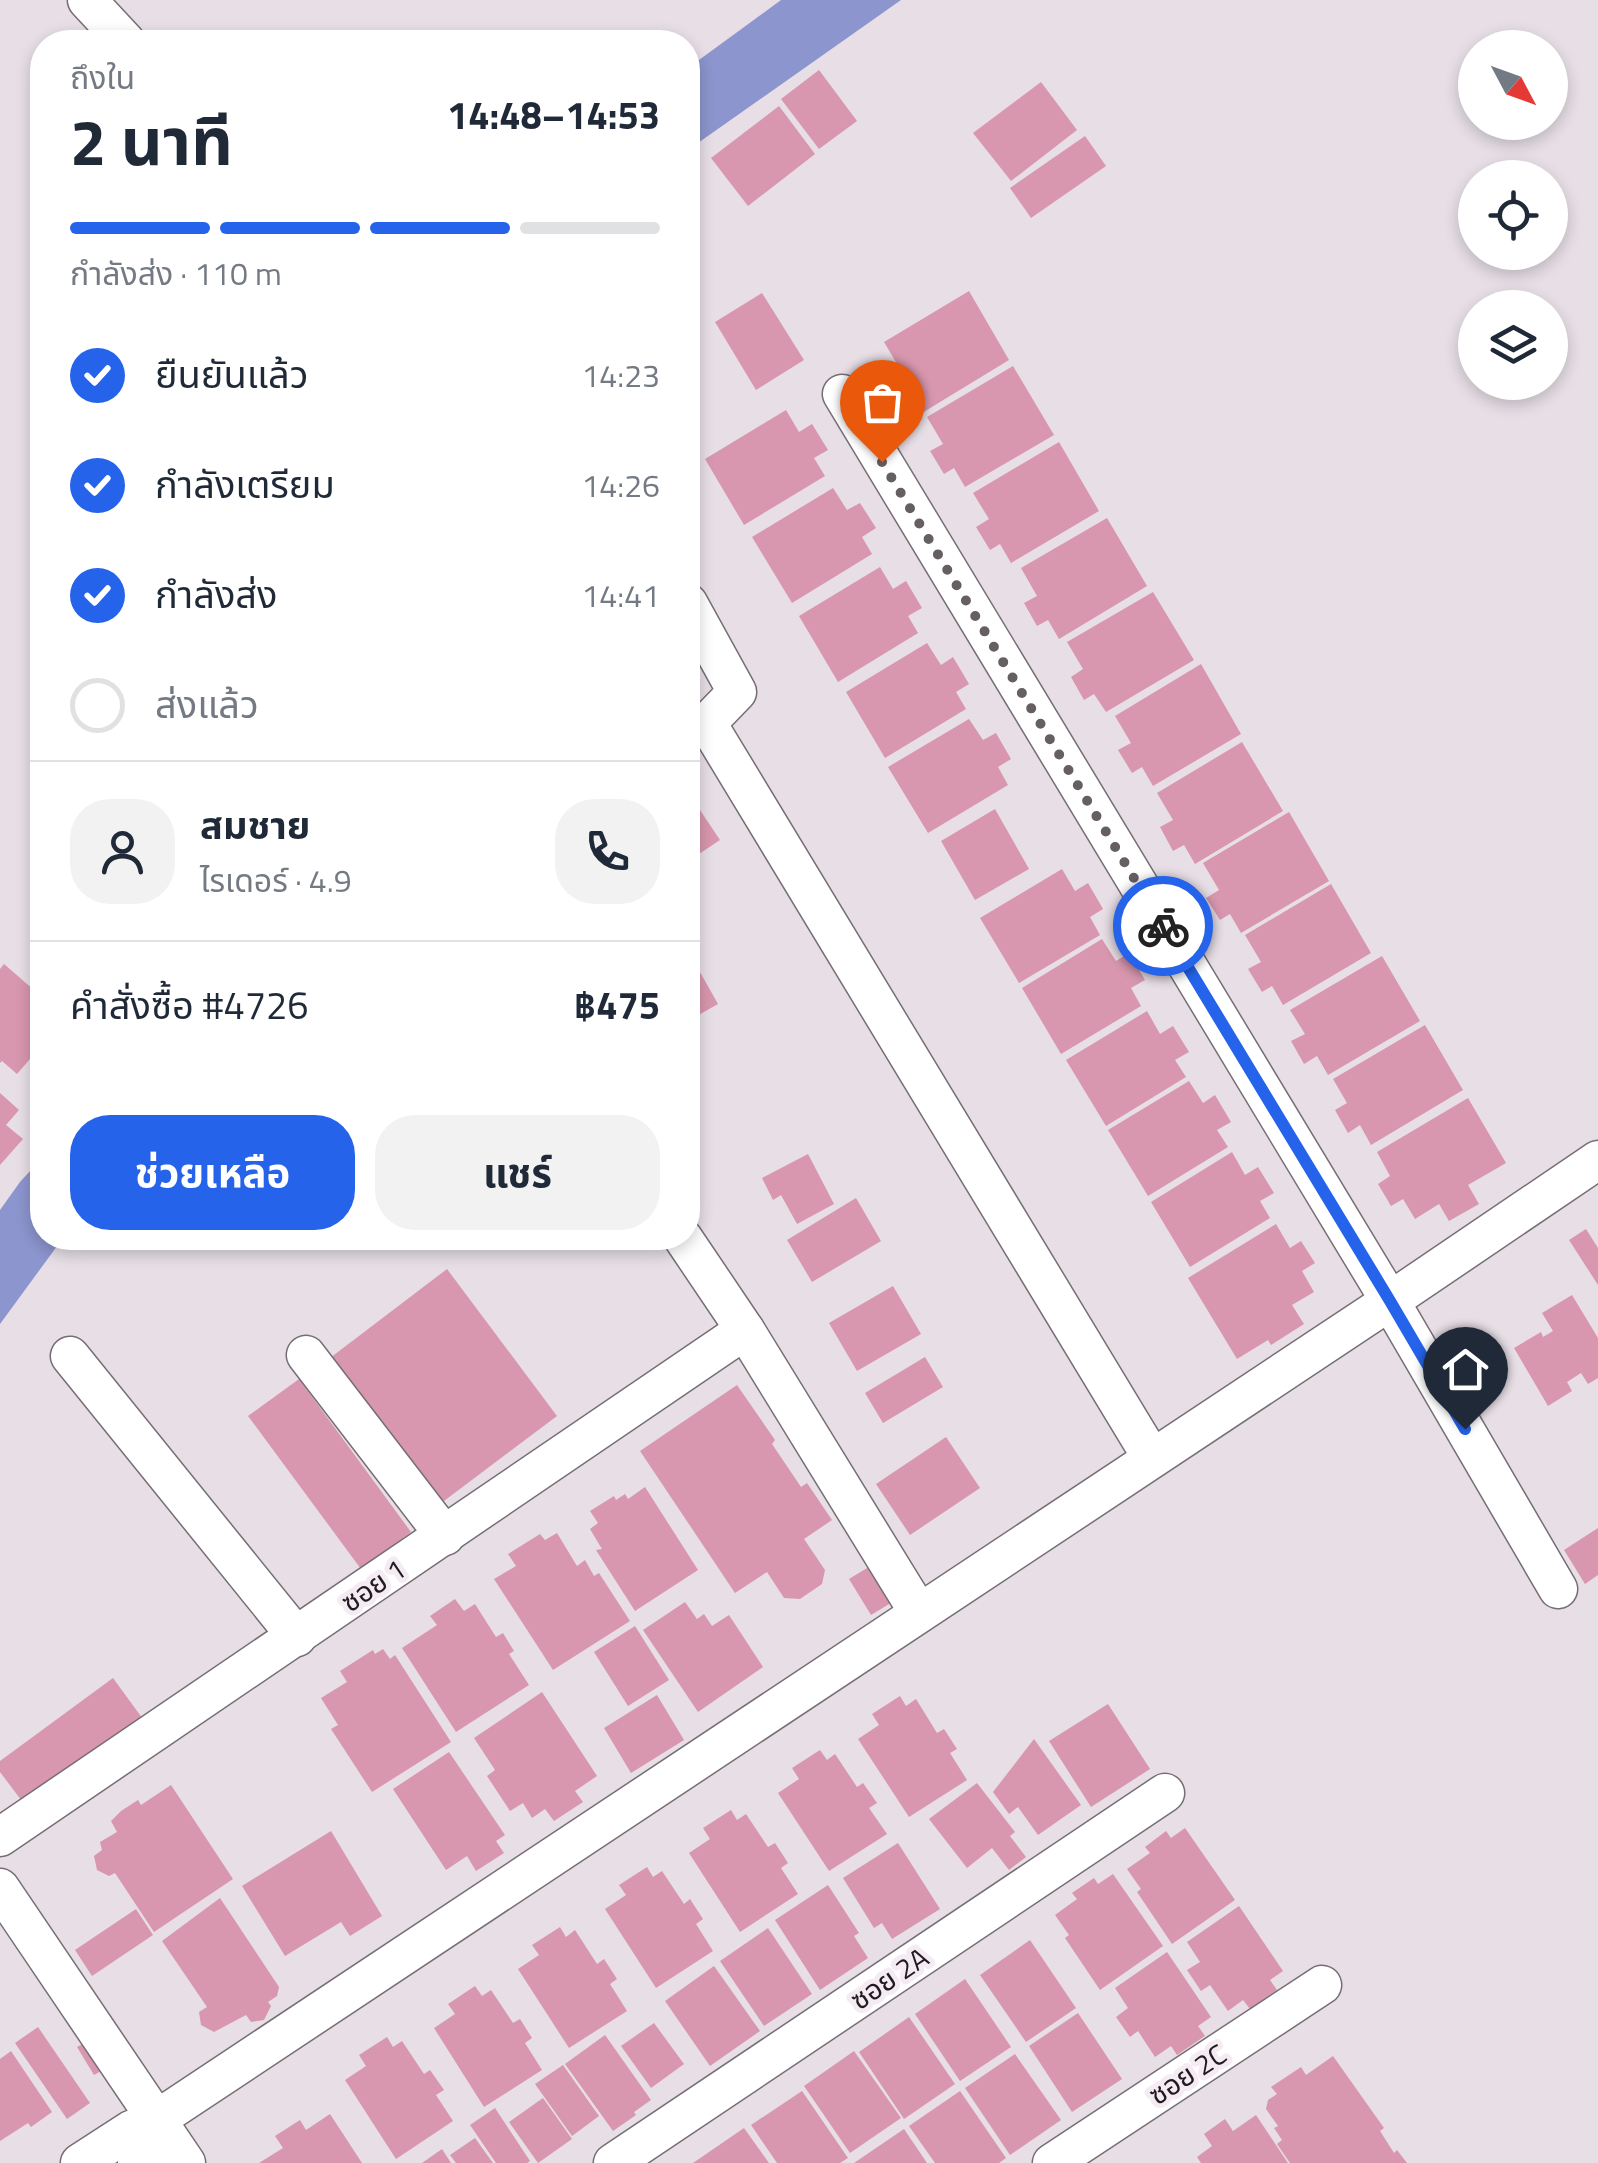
<!DOCTYPE html>
<html lang="th">
<head>
<meta charset="utf-8">
<style>
  :root { --surface:#fff; --page:#f2f2f3; --text:#1f2937; --muted:#747a83; --line:#e0e1e3; --accent:#2563eb }
  body { margin:0; font-family:"Titillium Web","Noto Sans Thai",sans-serif; background:var(--page); color:var(--text); height:100vh; display:flex; flex-direction:column; font-size:38px; white-space:nowrap }
  * { box-sizing:border-box; margin:0 }
  p { font-size:32px; color:var(--muted) }
  .icon { flex:none; width:55px; height:55px; fill:none; stroke:currentColor; stroke-width:2; stroke-linecap:round; stroke-linejoin:round }
  .map { position:relative; flex:1; overflow:hidden }
  .sheet { position:absolute; left:30px; top:30px; width:670px; height:1220px; display:flex; flex-direction:column; background:var(--surface); border-radius:40px; box-shadow:0 5px 15px #0003 }
  .sheet>* { flex:none }
  .needle { width:65px; rotate:131deg }
  .tools { position:absolute; left:1458px; top:30px; display:grid; gap:20px }
  .tools a { display:grid; place-items:center; width:110px; height:110px; border-radius:50%; background:var(--surface); box-shadow:0 5px 15px #0003; font-size:50px }
  .pin { position:absolute; display:grid; place-items:center; width:85px; height:85px; color:#fff; margin:-102px -42px; border-radius:50% 50% 50% 0; rotate:-45deg; box-shadow:0 0 10px #0007 }
  .pin .icon { rotate:45deg }
  .courier { position:absolute; display:grid; place-items:center; width:100px; height:100px; margin:-50px; border:8px solid #2563eb; border-radius:50%; background:#fff; color:#222; box-shadow:0 2px 12px #0007 }
  .head em { font-style:normal; font-weight:700 }
  .head div { display:flex; flex-direction:column-reverse }
  .head { display:flex; align-items:center; justify-content:space-between; height:170px; padding:0 40px }
  h1 { font-size:65px; font-weight:700; line-height:75px }
  .bar { display:grid; grid-template-columns:repeat(4,1fr); gap:15px 10px; align-content:center; height:120px; padding:0 40px }
  .bar i { height:12px; border-radius:8px; background:var(--line) }
  .bar .selected { background:var(--accent) }
  .bar p { grid-column:span 4 }
  .line { display:flex; align-items:center; gap:25px; padding:0 40px; border-top:2px solid var(--line) }
  .line div { flex:1 }
  .round { display:grid; place-items:center; flex:none; width:105px; height:105px; border-radius:40px; background:var(--page) }
  ol { padding:0 40px; list-style:none }
  li { display:flex; align-items:center; gap:30px; height:110px }
  li p { margin-inline-start:auto }
  li .icon { padding:10px; border-radius:50%; background:var(--accent); color:#fff; stroke-width:4 }
  li:last-child { color:var(--muted) }
  li i { width:55px; height:55px; border:5px solid var(--line); border-radius:50% }
  .primary-button { display:flex; gap:20px; margin-top:auto; padding:20px 40px }
  .primary-button a { flex:1; height:115px; border-radius:40px; background:var(--accent); color:#fff; font-size:40px; font-weight:700; line-height:115px; text-align:center }
  .primary-button a+a { background:var(--page); color:var(--text) }
  .map>svg:first-child { display:block }
  .water { fill:#8c95cd }
  .building { fill:#d897ae }
  .lines { fill:none; stroke-linecap:round; stroke-linejoin:round }
  .minor-casing { stroke:#766e75; stroke-width:41 }
  .minor { stroke:#fff; stroke-width:38 }
  .done { stroke:#655f64; stroke-width:10; stroke-dasharray:0 18 }
  .route { stroke:#2563eb; stroke-width:12 }
  .labels { text-anchor:middle; dominant-baseline:central; stroke-width:10; stroke-linejoin:round; paint-order:stroke }
  .street-label { font-size:28px; fill:#1f1b1e; stroke:#f4ebf3 }
</style>
</head>
<body>
<div class="map">
<svg width="1598" height="2163" viewBox="0 0 1598 2163">
  <rect width="100%" height="100%" fill="#e7dee6"/>
  <g class="water">
    <polygon points="781,0 901,0 688,150 688,68"/>
    <polygon points="42,1158 42,1238 63,1238 0,1324 0,1210 20,1182"/>
  </g>
  <g class="building">
    <polygon points="819,70 857,121 819,149 781,99"/>
    <polygon points="1041,82 1077,130 1011,181 973,133"/>
    <polygon points="779,106 815,154 748,206 711,158"/>
    <polygon points="1085,136 1106,166 1031,218 1010,188"/>
    <polygon points="969,291 1009,360 922,413 911,394 900,399 887,377 900,369 884,342"/>
    <polygon points="762,293 804,360 756,390 715,322"/>
    <polygon points="1013,366 1054,435 965,487 954,468 944,474 930,451 943,444 927,417"/>
    <polygon points="786,410 799,432 812,424 828,450 814,458 825,476 744,525 705,459"/>
    <polygon points="1059,442 1099,511 1011,563 1000,544 990,550 976,527 989,519 973,493"/>
    <polygon points="833,488 847,510 860,503 876,528 862,537 872,554 792,603 752,537"/>
    <polygon points="1107,518 1147,586 1059,639 1048,620 1037,626 1024,603 1037,596 1021,568"/>
    <polygon points="880,567 893,589 906,581 922,608 908,616 918,633 838,682 799,616"/>
    <polygon points="1153,592 1194,660 1106,712 1094,694 1084,700 1071,677 1083,669 1067,642"/>
    <polygon points="927,643 941,665 953,657 969,684 956,692 966,709 885,758 846,692"/>
    <polygon points="1201,664 1241,734 1153,786 1142,767 1132,773 1118,750 1131,743 1115,716"/>
    <polygon points="969,719 983,740 996,733 1011,759 998,767 1008,785 928,833 888,767"/>
    <polygon points="1242,742 1283,811 1195,864 1184,845 1173,851 1160,827 1173,820 1157,793"/>
    <polygon points="688,792 720,840 690,860 688,856"/>
    <polygon points="995,809 1029,869 975,900 941,841"/>
    <polygon points="1289,812 1329,881 1241,933 1230,914 1220,920 1206,898 1219,890 1203,863"/>
    <polygon points="1062,869 1075,891 1088,883 1103,909 1090,917 1100,935 1019,983 980,918"/>
    <polygon points="1331,884 1371,953 1283,1005 1272,986 1262,992 1248,969 1261,962 1245,935"/>
    <polygon points="1102,939 1116,961 1129,953 1145,980 1131,988 1141,1006 1061,1054 1022,988"/>
    <polygon points="1382,956 1420,1021 1328,1075 1317,1056 1304,1064 1291,1041 1305,1034 1290,1010"/>
    <polygon points="4,964 42,997 42,1013 40,1016 42,1019 42,1045 17,1074 2,1061 0,1063 0,969"/>
    <polygon points="696,965 718,1004 688,1021 688,970"/>
    <polygon points="1147,1011 1160,1034 1173,1026 1189,1052 1175,1060 1186,1077 1106,1126 1066,1060"/>
    <polygon points="1425,1025 1463,1090 1371,1145 1360,1125 1348,1133 1335,1110 1347,1103 1333,1079"/>
    <polygon points="1189,1081 1203,1103 1215,1095 1231,1122 1217,1130 1228,1147 1148,1196 1108,1130"/>
    <polygon points="0,1093 19,1110 6,1125 23,1139 0,1165"/>
    <polygon points="1468,1098 1506,1163 1468,1185 1479,1204 1449,1221 1439,1204 1415,1219 1403,1199 1391,1206 1378,1184 1390,1176 1377,1152"/>
    <polygon points="1232,1152 1245,1175 1258,1167 1274,1193 1260,1201 1270,1218 1190,1267 1151,1202"/>
    <polygon points="808,1154 834,1204 797,1224 781,1195 773,1200 762,1178"/>
    <polygon points="856,1198 881,1241 812,1282 787,1240"/>
    <polygon points="1276,1224 1290,1248 1301,1241 1315,1263 1302,1271 1314,1292 1292,1305 1304,1324 1271,1345 1268,1340 1237,1359 1188,1278"/>
    <polygon points="1586,1229 1598,1248 1598,1285 1569,1240"/>
    <polygon points="447,1269 557,1416 440,1504 330,1358"/>
    <polygon points="893,1286 921,1334 857,1371 829,1323"/>
    <polygon points="1572,1295 1598,1338 1598,1378 1588,1384 1581,1373 1567,1382 1572,1391 1548,1406 1514,1348 1541,1332 1543,1337 1553,1331 1542,1313"/>
    <polygon points="925,1357 943,1387 883,1423 865,1393"/>
    <polygon points="299,1379 411,1532 361,1569 248,1416"/>
    <polygon points="737,1385 775,1440 772,1444 801,1487 807,1483 832,1520 804,1539 825,1570 822,1584 800,1599 784,1598 767,1572 735,1593 640,1451"/>
    <polygon points="946,1437 980,1488 910,1535 876,1484"/>
    <polygon points="645,1487 698,1570 635,1611 596,1550 602,1549 590,1529 598,1523 590,1511 614,1496 616,1500 625,1494 628,1499"/>
    <polygon points="1598,1528 1598,1575 1585,1584 1564,1550"/>
    <polygon points="557,1533 577,1566 585,1560 594,1576 599,1573 630,1621 553,1670 494,1579 516,1566 508,1554 540,1534 545,1540"/>
    <polygon points="872,1565 894,1601 871,1615 849,1579"/>
    <polygon points="455,1599 464,1611 475,1604 496,1637 503,1633 514,1651 509,1654 529,1685 456,1732 402,1648 437,1625 430,1616"/>
    <polygon points="685,1602 697,1619 704,1614 712,1626 729,1615 763,1667 698,1712 643,1630"/>
    <polygon points="635,1626 669,1680 628,1706 594,1652"/>
    <polygon points="383,1649 390,1659 395,1655 451,1742 372,1792 331,1729 338,1725 321,1698 347,1682 340,1671 373,1650 375,1654"/>
    <polygon points="113,1678 148,1726 31,1813 0,1772 0,1761"/>
    <polygon points="542,1692 597,1776 575,1791 583,1802 554,1821 545,1809 532,1818 523,1803 510,1811 487,1776 495,1770 474,1738"/>
    <polygon points="657,1695 684,1740 631,1773 604,1728"/>
    <polygon points="900,1696 906,1706 916,1699 937,1733 944,1729 957,1749 950,1753 967,1780 909,1817 858,1739 879,1725 872,1714"/>
    <polygon points="1108,1704 1150,1769 1091,1807 1049,1741"/>
    <polygon points="1034,1739 1081,1805 1038,1835 1018,1807 1009,1814 993,1792"/>
    <polygon points="820,1750 827,1760 835,1754 857,1787 863,1783 877,1803 869,1808 887,1834 829,1871 778,1793 799,1779 792,1768"/>
    <polygon points="449,1752 505,1835 496,1841 504,1853 476,1871 467,1856 446,1870 393,1789"/>
    <polygon points="977,1783 1015,1832 1010,1836 1026,1857 1009,1870 992,1848 967,1868 929,1819"/>
    <polygon points="171,1785 233,1879 154,1932 115,1873 109,1876 97,1870 94,1856 102,1850 100,1842 117,1832 111,1821 121,1811 138,1800 141,1805"/>
    <polygon points="731,1810 737,1820 746,1814 768,1847 775,1843 788,1863 781,1868 798,1894 740,1932 689,1853 710,1839 703,1828"/>
    <polygon points="1185,1828 1235,1900 1172,1944 1137,1892 1141,1889 1127,1869 1150,1853 1145,1847 1166,1831 1171,1838"/>
    <polygon points="331,1831 382,1916 350,1936 341,1922 285,1956 242,1886"/>
    <polygon points="898,1843 940,1909 892,1939 882,1923 874,1928 843,1878"/>
    <polygon points="647,1867 653,1877 662,1871 684,1904 690,1899 703,1919 696,1924 713,1951 656,1988 605,1909 626,1895 619,1885"/>
    <polygon points="1113,1874 1163,1946 1100,1990 1065,1938 1069,1935 1055,1915 1077,1899 1072,1893 1094,1878 1098,1884"/>
    <polygon points="828,1885 859,1933 854,1936 868,1958 820,1990 775,1920"/>
    <polygon points="220,1898 279,1987 277,1996 268,2002 271,2006 264,2020 251,2022 246,2015 214,2032 201,2025 199,2012 207,2007 162,1941"/>
    <polygon points="1239,1906 1283,1971 1270,1980 1277,1990 1250,2009 1243,2000 1228,2011 1210,1985 1201,1991 1187,1970 1200,1962 1187,1942"/>
    <polygon points="136,1909 153,1935 92,1976 75,1950"/>
    <polygon points="560,1927 566,1937 575,1930 597,1964 604,1959 617,1979 610,1984 627,2011 569,2048 518,1969 539,1955 532,1945"/>
    <polygon points="768,1928 812,1994 764,2026 720,1961"/>
    <polygon points="1030,1940 1076,2008 1026,2042 980,1975"/>
    <polygon points="1167,1952 1211,2017 1198,2026 1205,2036 1177,2055 1171,2046 1155,2057 1138,2031 1130,2037 1116,2017 1128,2008 1115,1988"/>
    <polygon points="714,1966 760,2031 710,2066 665,2001"/>
    <polygon points="965,1979 1011,2047 960,2081 915,2014"/>
    <polygon points="475,1986 482,1996 491,1990 513,2023 520,2019 532,2038 525,2043 542,2070 484,2107 434,2028 455,2014 448,2004"/>
    <polygon points="1078,2013 1122,2079 1072,2112 1029,2046"/>
    <polygon points="909,2017 955,2084 904,2119 859,2052"/>
    <polygon points="654,2023 684,2064 651,2088 621,2046"/>
    <polygon points="38,2027 90,2103 67,2119 15,2043"/>
    <polygon points="605,2035 651,2100 634,2112 636,2115 613,2131 565,2064"/>
    <polygon points="97,2036 112,2065 94,2075 77,2047"/>
    <polygon points="387,2037 393,2047 402,2041 424,2074 430,2070 444,2090 436,2095 453,2121 396,2159 345,2080 366,2066 359,2055"/>
    <polygon points="11,2051 52,2112 31,2127 28,2123 0,2141 0,2059"/>
    <polygon points="854,2051 901,2118 850,2153 804,2086"/>
    <polygon points="1015,2054 1061,2120 1010,2155 965,2088"/>
    <polygon points="1333,2056 1384,2128 1380,2131 1394,2153 1397,2150 1407,2163 1290,2163 1277,2144 1282,2140 1274,2128 1278,2126 1266,2109 1268,2100 1277,2094 1271,2087 1301,2067 1306,2075"/>
    <polygon points="563,2065 599,2116 572,2136 535,2084"/>
    <polygon points="802,2091 848,2158 840,2163 777,2163 751,2125"/>
    <polygon points="960,2091 1006,2158 999,2163 935,2163 909,2126"/>
    <polygon points="543,2098 572,2139 538,2163 509,2122"/>
    <polygon points="495,2108 530,2161 527,2163 496,2163 470,2125"/>
    <polygon points="330,2114 362,2163 259,2163 283,2148 275,2136 300,2120 306,2130"/>
    <polygon points="1256,2115 1288,2163 1201,2163 1197,2157 1212,2146 1204,2134 1225,2119 1233,2131"/>
    <polygon points="744,2128 769,2163 693,2163"/>
    <polygon points="904,2129 927,2163 854,2163"/>
    <polygon points="475,2138 493,2163 456,2163 450,2155"/>
    <polygon points="442,2149 451,2163 422,2163"/>
  </g>
  <g class="lines">
    <defs>
      <g id="minor">
        <polyline points="87,0 126,42"/>
        <polyline points="842,394 1390,1301 1558,1589"/>
        <polyline points="688,603 737,692 707,723 1152,1458"/>
        <polyline points="683,1238 745,1330 919,1613"/>
        <polyline points="306,1355 445,1536"/>
        <polyline points="70,1356 297,1637"/>
        <polyline points="0,1837 745,1330"/>
        <polyline points="0,1888 186,2163"/>
        <polyline points="80,2163 131,2130 156,2120 1390,1301 1598,1160"/>
        <polyline points="137,2163 148,2156 156,2120"/>
        <polyline points="613,2163 1165,1793"/>
        <polyline points="1052,2163 1322,1985"/>
      </g>
    </defs>
    <use href="#minor" class="minor-casing"/>
    <use href="#minor" class="minor"/>
  </g>
  <g class="lines">
    <polyline class="done" points="882,462 1163,926"/>
    <polyline class="route" points="1163,926 1390,1301 1465,1429"/>
  </g>
  <g class="labels">
    <g class="street-label">
      <text transform="translate(373 1585) rotate(-34)">ซอย 1</text>
      <text transform="translate(889 1978) rotate(-34)">ซอย 2A</text>
      <text transform="translate(1187 2074) rotate(-33)">ซอย 2C</text>
    </g>
  </g>
</svg>
<div class="tools">
<a><svg class="needle" viewBox="-14 -14 28 28"><path d="M0-13l5 13h-10z" fill="#e53935"/><path d="M0 13l5-13h-10z" fill="#747a83"/></svg></a>
<a><svg class="icon" aria-label="locate" viewBox="0 0 24 24"><circle cx="12" cy="12" r="6"/><path d="M12 2v4M12 18v4M2 12h4M18 12h4"/></svg></a>
<a><svg class="icon" aria-label="layers" viewBox="0 0 24 24"><path d="M12 4l9 5-9 5-9-5zM3 14l9 5 9-5"/></svg></a>
</div>
<div class="pin" style="left:882px;top:462px;background:#ea580c"><svg class="icon" aria-label="bag" viewBox="0 0 24 24"><path d="M5 8h14l-1 12H6zM9 8a3 3 0 0 1 6 0"/></svg></div>
<div class="pin" style="left:1465px;top:1429px;background:#1f2937"><svg class="icon" aria-label="home" viewBox="0 0 24 24"><path d="M3 11l9-7 9 7M6 9v11h12V9"/></svg></div>
<div class="courier" style="left:1163px;top:926px"><svg class="icon" aria-label="bike" viewBox="0 0 24 24"><circle cx="6" cy="16" r="4"/><circle cx="18" cy="16" r="4"/><path d="M6 16l4-8h5l3 8M10 8l3 8H6M13 5h3"/></svg></div>
<section class="sheet">
<div class="head"><div><h1>2 นาที</h1><p>ถึงใน</p></div><em>14:48–14:53</em></div>
<div class="bar"><i class="selected"></i><i class="selected"></i><i class="selected"></i><i></i><p>กำลังส่ง · 110 m</p></div>
<ol>
<li><svg class="icon" aria-label="check" viewBox="0 0 24 24"><path d="M5 12l5 5 9-10"/></svg>ยืนยันแล้ว<p>14:23</p></li>
<li><svg class="icon" aria-label="check" viewBox="0 0 24 24"><path d="M5 12l5 5 9-10"/></svg>กำลังเตรียม<p>14:26</p></li>
<li><svg class="icon" aria-label="check" viewBox="0 0 24 24"><path d="M5 12l5 5 9-10"/></svg>กำลังส่ง<p>14:41</p></li>
<li><i></i>ส่งแล้ว</li>
</ol>
<div class="line" style="height:180px"><a class="round"><svg class="icon" aria-label="person" viewBox="0 0 24 24"><circle cx="12" cy="8" r="4"/><path d="M4 21q1-7 8-7t8 7"/></svg></a><div><b>สมชาย</b><p>ไรเดอร์ · 4.9</p></div><a class="round"><svg class="icon" aria-label="phone" viewBox="0 0 24 24"><path d="M5 4h4l2 5-3 2q2 4 5 5l2-3 5 2v4C11 20 4 13 5 4z"/></svg></a></div>
<div class="line" style="height:130px"><div>คำสั่งซื้อ #4726</div><b>฿475</b></div>
<div class="primary-button"><a>ช่วยเหลือ</a><a>แชร์</a></div>
</section>
</div>
</body>
</html>
